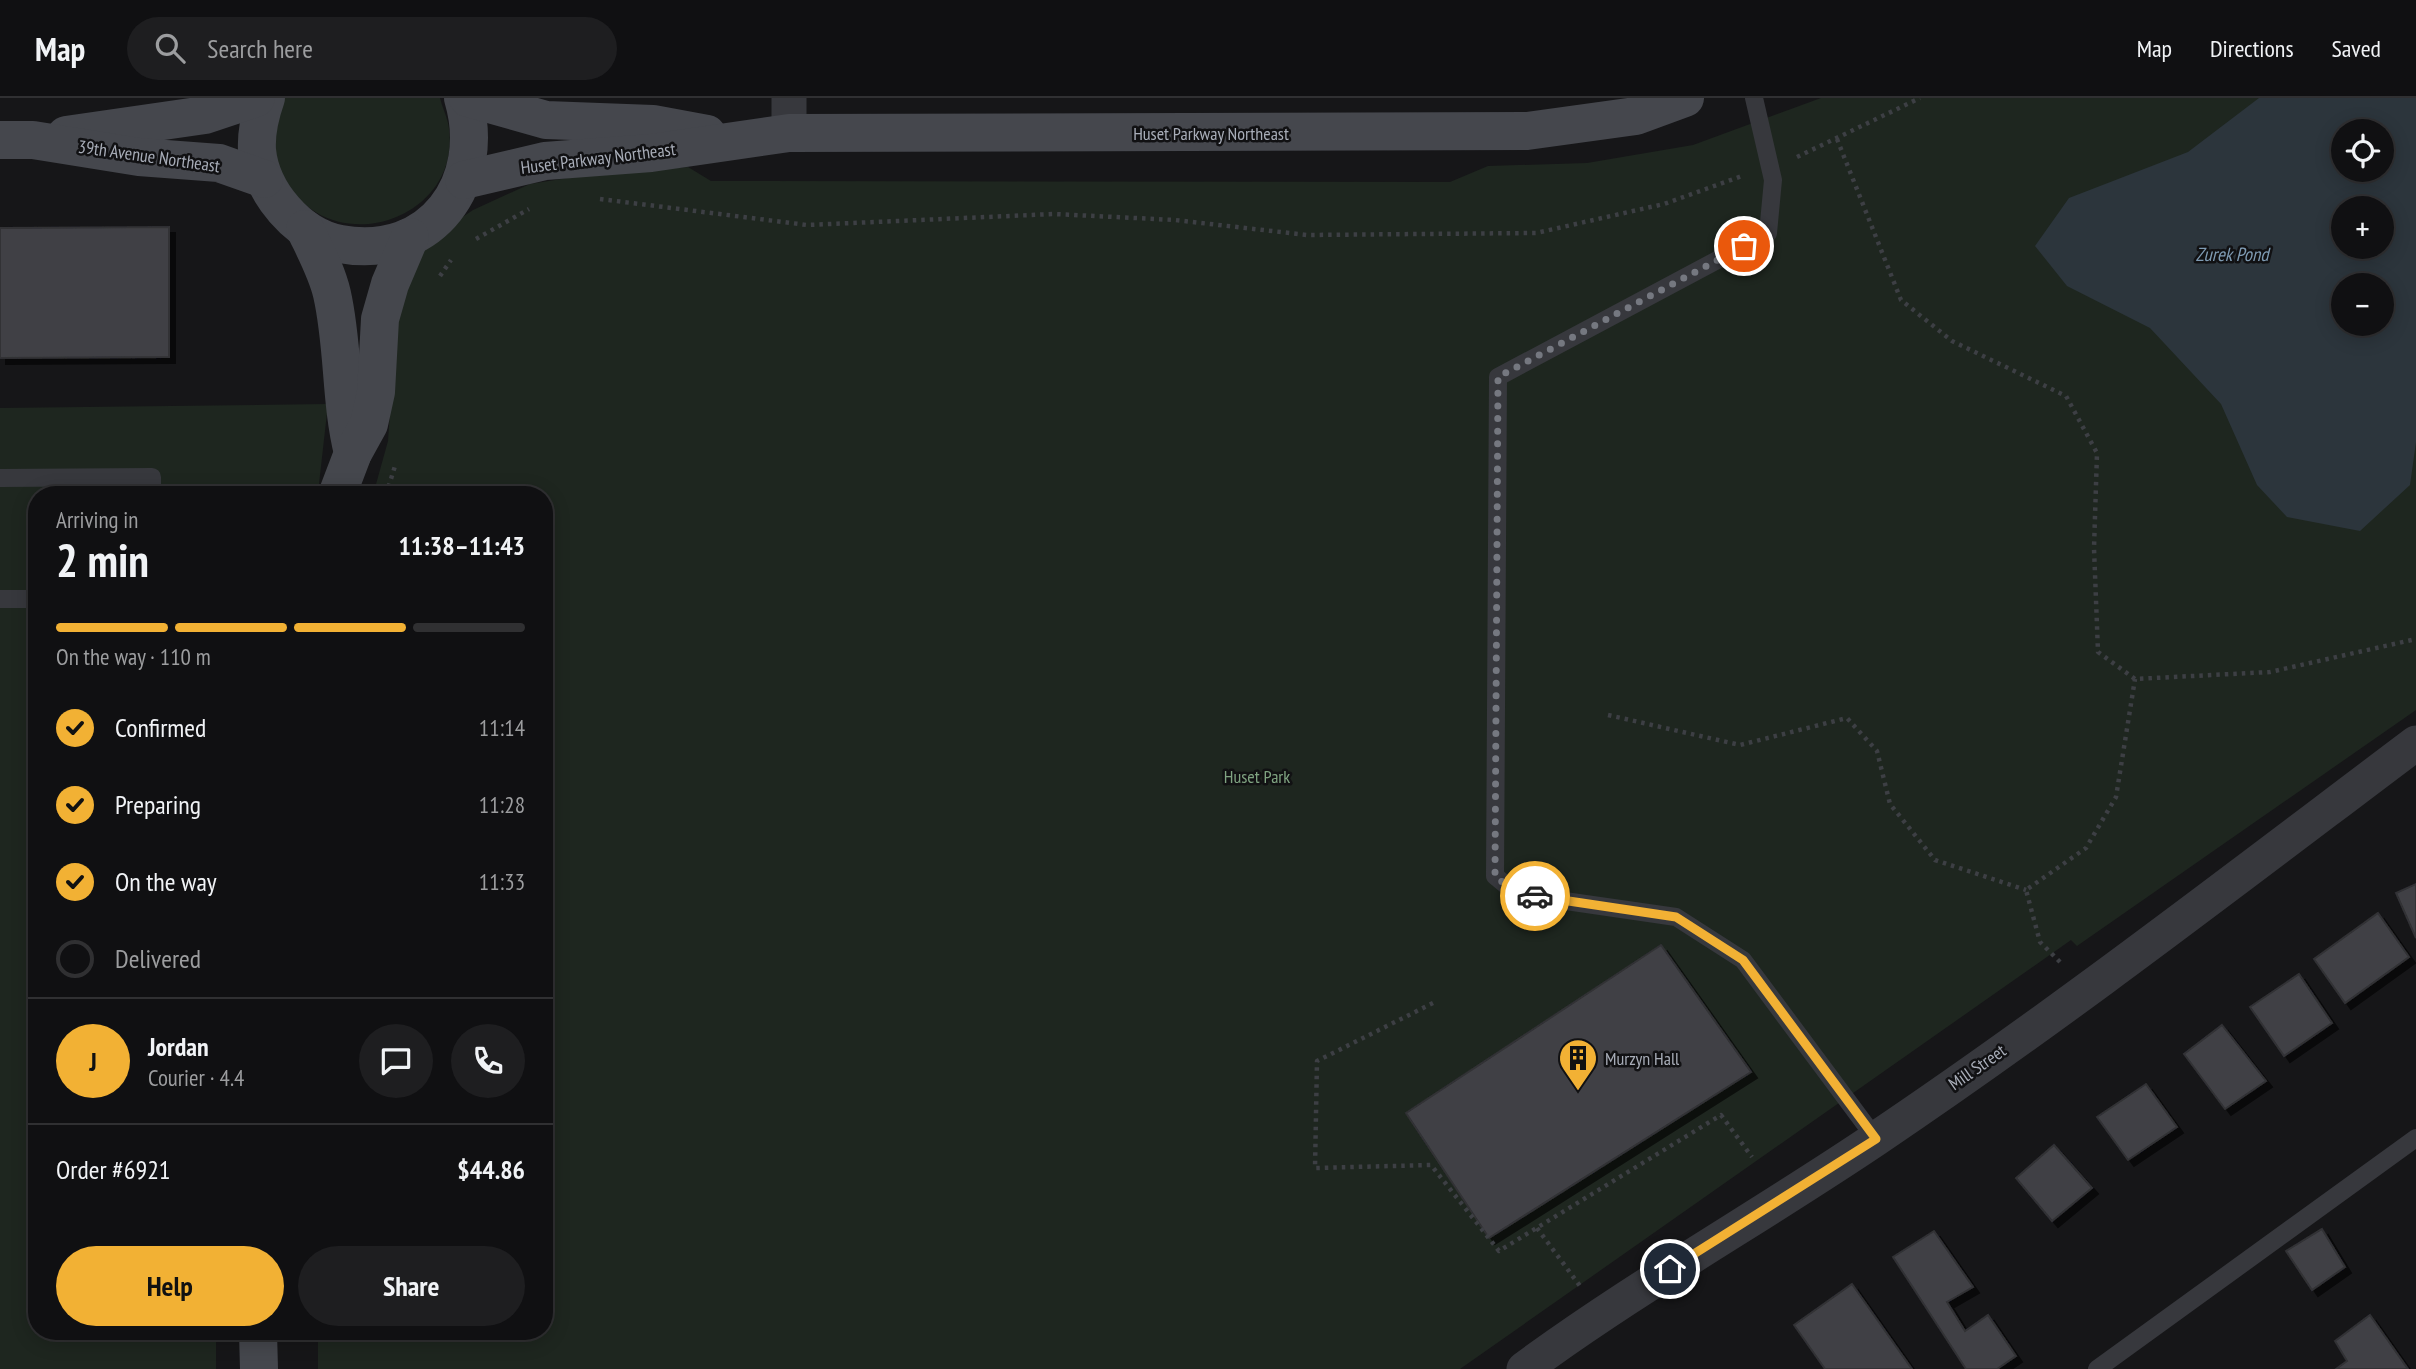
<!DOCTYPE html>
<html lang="en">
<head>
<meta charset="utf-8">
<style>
  :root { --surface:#101012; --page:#1e1e20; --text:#f1f3f6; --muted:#9c9d9f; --line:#303032; --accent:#f2b134 }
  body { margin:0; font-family:"PT Sans Narrow",sans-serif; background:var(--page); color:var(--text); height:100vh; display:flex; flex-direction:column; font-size:26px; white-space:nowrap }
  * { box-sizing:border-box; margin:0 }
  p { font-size:23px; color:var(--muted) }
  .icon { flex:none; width:38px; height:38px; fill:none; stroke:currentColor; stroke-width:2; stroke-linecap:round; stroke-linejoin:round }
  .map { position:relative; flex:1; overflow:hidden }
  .panel { position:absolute; left:28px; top:388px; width:525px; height:854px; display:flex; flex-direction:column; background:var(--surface); border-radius:28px; box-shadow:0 4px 18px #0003,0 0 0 2px var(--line) }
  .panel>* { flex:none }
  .controls { position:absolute; left:2331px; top:21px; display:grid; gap:14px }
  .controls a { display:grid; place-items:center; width:63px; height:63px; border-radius:50%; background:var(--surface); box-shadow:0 4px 18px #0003,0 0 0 2px var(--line); font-size:35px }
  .pin { position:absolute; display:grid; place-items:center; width:60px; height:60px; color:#fff; margin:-30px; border:4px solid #fff; border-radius:50%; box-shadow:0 2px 7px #0007 }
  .courier { position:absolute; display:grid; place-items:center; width:70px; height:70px; margin:-35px; border:5px solid #f2b134; border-radius:50%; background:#fff; color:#222; box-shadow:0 2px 9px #0007 }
  .head em { font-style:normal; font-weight:700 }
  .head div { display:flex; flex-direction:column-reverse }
  .head { display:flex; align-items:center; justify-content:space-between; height:119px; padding:0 28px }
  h1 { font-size:46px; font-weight:700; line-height:52px }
  .bar { display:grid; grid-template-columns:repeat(4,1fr); gap:10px 7px; align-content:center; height:84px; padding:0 28px }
  .bar i { height:9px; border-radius:5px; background:var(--line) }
  .bar .on { background:var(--accent) }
  .bar p { grid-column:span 4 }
  .line { display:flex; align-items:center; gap:18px; padding:0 28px; border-top:2px solid var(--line) }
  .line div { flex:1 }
  .round { display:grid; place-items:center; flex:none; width:74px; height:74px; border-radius:37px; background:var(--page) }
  ol { padding:0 28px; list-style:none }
  li { display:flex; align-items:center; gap:21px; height:77px }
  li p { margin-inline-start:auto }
  li .icon { padding:7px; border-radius:50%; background:var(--accent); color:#111; stroke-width:4 }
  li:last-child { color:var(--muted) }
  li i { width:38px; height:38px; border:4px solid var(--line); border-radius:50% }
  .cta { display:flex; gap:14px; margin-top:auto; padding:14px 28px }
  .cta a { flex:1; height:80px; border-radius:42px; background:var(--accent); color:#111; font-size:28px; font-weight:700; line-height:80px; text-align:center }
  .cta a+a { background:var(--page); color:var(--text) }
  header { display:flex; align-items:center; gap:42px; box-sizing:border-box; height:98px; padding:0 35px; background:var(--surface); border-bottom:2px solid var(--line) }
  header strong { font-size:33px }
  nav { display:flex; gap:38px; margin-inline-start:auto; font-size:24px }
  .search { width:490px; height:63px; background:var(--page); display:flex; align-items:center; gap:18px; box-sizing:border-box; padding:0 24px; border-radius:38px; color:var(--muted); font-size:26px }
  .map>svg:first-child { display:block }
  .green { fill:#1e261f; fill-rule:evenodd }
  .water { fill:#2c353c; fill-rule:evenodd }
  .building { fill:#404145; stroke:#303034; stroke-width:2; filter:url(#shadow) }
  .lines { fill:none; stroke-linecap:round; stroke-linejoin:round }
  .path { stroke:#3d3f44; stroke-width:4.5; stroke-dasharray:3.5 5; stroke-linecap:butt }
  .lane { stroke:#37383d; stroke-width:18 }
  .street { stroke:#37383d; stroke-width:35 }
  .secondary { stroke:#45474d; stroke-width:38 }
  .done { stroke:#757880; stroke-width:7; stroke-dasharray:0 12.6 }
  .route { stroke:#f2b134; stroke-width:9 }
  .labels { text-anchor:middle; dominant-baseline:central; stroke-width:5; stroke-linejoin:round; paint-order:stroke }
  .street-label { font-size:18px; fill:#a8adb8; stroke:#111113 }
  .park-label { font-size:18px; fill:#7fa381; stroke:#111113 }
  .poi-label { font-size:18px; fill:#a8adb8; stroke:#111113; text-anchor:start }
  .water-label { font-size:19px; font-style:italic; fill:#7f9bb3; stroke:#111113 }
</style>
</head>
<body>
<header>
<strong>Map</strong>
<div class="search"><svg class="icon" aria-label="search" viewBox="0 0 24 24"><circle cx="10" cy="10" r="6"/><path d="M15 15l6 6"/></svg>Search here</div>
<nav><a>Map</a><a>Directions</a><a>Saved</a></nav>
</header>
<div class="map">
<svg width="2416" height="1271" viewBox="0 0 2416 1271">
  <defs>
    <filter id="shadow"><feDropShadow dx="6" dy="6" stdDeviation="0" flood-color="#0009"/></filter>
  </defs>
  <rect width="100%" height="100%" fill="#161618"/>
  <g class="green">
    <path d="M 283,0 L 440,0 C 442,8 446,17 448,25 C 467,121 329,169 282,77 C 276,65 271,49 273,36 C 275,24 280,12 283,0 Z"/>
    <path d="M 1821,0 L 2416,0 L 2416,612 L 2077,848 L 2071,842 L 1460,1271 L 318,1271 L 318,1234 L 544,1234 L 544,397 L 373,397 L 388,343 L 397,212 L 424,145 L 473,112 L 530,86 L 580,78 L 688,69 L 711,83 L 1450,84 L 1488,68 L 1587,65 L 1693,47 ZM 2343,33 L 2382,33 L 2382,72 L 2343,72 ZM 2343,110 L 2382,110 L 2382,149 L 2343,149 ZM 2343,187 L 2382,187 L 2382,226 L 2343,226 Z"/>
    <polygon points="328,306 319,386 313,397 37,397 37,1234 216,1234 216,1271 0,1271 0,310"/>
  </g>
  <path class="water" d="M 2259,0 L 2416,0 L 2416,344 L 2410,387 L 2360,433 L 2287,419 L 2257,387 L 2221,306 L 2150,230 L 2067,188 L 2035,148 L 2069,100 L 2188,54 ZM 2343,33 L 2382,33 L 2382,72 L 2343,72 ZM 2343,110 L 2382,110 L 2382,149 L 2343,149 ZM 2343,187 L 2382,187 L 2382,226 L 2343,226 Z"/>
  <g class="building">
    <polygon points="169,129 169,259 0,260 0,130"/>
    <polygon points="2416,786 2416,840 2396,795"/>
    <polygon points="2378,815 2409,859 2345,905 2314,861"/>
    <polygon points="1661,847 1751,974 1489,1140 1406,1015"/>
    <polygon points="2299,876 2332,925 2284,958 2250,909"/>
    <polygon points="2222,927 2266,983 2225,1011 2184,956"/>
    <polygon points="2146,986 2177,1029 2128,1062 2097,1019"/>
    <polygon points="2054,1047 2092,1090 2052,1123 2016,1080"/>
    <polygon points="2322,1131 2345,1169 2312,1192 2286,1153"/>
    <polygon points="1934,1133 1973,1189 1947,1204 1965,1233 1988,1217 2016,1258 1997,1271 1966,1271 1893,1159"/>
    <polygon points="1852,1186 1912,1271 1825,1271 1794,1227"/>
    <polygon points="2370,1217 2408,1271 2336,1271 2347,1263 2335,1243"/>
  </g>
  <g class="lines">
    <g class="path">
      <polyline points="1837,41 1901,202 1952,243 2066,298 2097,355 2094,450 2098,554 2135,581 2270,574 2416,541"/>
      <polyline points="1797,59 1920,0"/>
      <polyline points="600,101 807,127 1054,116 1175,122 1307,137 1536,135 1664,106 1742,78"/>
      <polyline points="476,141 529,111"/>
      <polyline points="440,178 451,162"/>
      <polyline points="386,397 395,368"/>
      <polyline points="1608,617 1740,647 1847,620 1877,653 1890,706 1935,762 2026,792"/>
      <polyline points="2060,864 2040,844 2026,792 2086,750 2116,699 2135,581"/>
      <polyline points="1433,905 1317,963 1315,1070 1431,1067 1499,1153 1721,1017 1752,1059"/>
      <polyline points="1537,1130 1580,1188"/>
    </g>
    <g class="lane">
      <polyline points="1754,0 1773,82 1768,135 1498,279 1495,778 1517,796 1676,819 1743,862 1876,1041"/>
      <polyline points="0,380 152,379 152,397"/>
      <polyline points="0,501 37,501"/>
      <polyline points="2097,1271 2416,1040"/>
    </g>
    <g class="street">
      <polyline points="789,0 789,35"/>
      <path d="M 1524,1271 C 1637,1188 1760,1119 1877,1040 C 2061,916 2238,779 2416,645"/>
    </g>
    <g class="secondary">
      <path d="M 266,0 C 260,17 256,34 257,52 C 261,94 298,138 340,146 C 432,163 488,84 463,0"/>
      <polyline points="468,0 546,22 653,26 707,36"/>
      <polyline points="66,37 205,17 256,0"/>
      <polyline points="0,42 33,42 139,59 219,65 264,81"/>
      <polyline points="464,82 545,63 651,55 789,35 1527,33 1636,18 1685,0"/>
      <path d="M 305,131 C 315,152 327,174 332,196 C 344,249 340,303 353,355"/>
      <polyline points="337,397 353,355 369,326 376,294 380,221 390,186 410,139"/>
      <polyline points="258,1234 259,1271"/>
    </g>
  </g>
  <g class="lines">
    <polyline class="done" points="1535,798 1517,796 1495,778 1498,279 1744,148"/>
    <polyline class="route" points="1535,798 1676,819 1743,862 1876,1041 1670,1171"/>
  </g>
  <defs>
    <symbol id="building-pin" viewBox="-11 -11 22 30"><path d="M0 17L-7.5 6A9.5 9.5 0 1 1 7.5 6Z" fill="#f2b134" stroke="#111113"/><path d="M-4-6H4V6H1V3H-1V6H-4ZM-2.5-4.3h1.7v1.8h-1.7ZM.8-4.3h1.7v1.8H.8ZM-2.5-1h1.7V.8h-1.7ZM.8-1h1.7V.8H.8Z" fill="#111"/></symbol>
  </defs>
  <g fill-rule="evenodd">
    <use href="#building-pin" x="1556" y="938" width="44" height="60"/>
  </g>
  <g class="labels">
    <g class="street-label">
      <text x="1211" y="35">Huset Parkway Northeast</text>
      <text transform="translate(149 58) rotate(8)">39th Avenue Northeast</text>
      <text transform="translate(598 60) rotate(-7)">Huset Parkway Northeast</text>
      <text transform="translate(1977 969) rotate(-35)">Mill Street</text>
    </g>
    <g class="park-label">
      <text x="1257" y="678">Huset Park</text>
    </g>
    <g class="poi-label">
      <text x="1605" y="960">Murzyn Hall</text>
    </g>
    <g class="water-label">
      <text x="2232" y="156">Zurek Pond</text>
    </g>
  </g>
</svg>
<div class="controls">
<a><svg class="icon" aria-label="locate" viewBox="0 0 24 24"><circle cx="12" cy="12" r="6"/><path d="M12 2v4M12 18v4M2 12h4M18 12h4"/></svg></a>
<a>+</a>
<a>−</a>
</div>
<div class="pin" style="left:1744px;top:148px;background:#ea580c"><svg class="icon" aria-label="bag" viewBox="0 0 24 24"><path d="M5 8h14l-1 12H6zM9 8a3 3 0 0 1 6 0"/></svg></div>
<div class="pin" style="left:1670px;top:1171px;background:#1f2937"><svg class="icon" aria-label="home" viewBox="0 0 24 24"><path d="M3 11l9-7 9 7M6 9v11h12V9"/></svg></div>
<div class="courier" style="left:1535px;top:798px"><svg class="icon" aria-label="car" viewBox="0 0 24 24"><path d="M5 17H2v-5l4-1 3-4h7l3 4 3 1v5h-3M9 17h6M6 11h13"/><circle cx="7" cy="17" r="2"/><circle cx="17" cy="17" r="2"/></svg></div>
<section class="panel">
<div class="head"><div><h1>2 min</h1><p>Arriving in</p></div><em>11:38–11:43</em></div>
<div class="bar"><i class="on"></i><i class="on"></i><i class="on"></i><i></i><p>On the way · 110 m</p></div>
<ol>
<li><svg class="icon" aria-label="check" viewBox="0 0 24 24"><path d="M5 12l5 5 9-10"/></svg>Confirmed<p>11:14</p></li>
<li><svg class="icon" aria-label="check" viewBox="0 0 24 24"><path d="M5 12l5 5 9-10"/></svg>Preparing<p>11:28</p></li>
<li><svg class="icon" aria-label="check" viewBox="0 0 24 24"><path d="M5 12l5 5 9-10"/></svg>On the way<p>11:33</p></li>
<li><i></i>Delivered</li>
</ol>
<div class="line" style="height:126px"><b class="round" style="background:var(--accent);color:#111">J</b><div><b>Jordan</b><p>Courier · 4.4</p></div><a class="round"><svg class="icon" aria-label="chat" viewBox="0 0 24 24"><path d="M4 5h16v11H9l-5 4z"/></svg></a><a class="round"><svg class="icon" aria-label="phone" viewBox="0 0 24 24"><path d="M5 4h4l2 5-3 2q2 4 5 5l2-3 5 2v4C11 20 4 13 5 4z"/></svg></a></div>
<div class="line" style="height:91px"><div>Order #6921</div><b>$44.86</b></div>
<div class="cta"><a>Help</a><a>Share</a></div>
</section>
</div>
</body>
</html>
